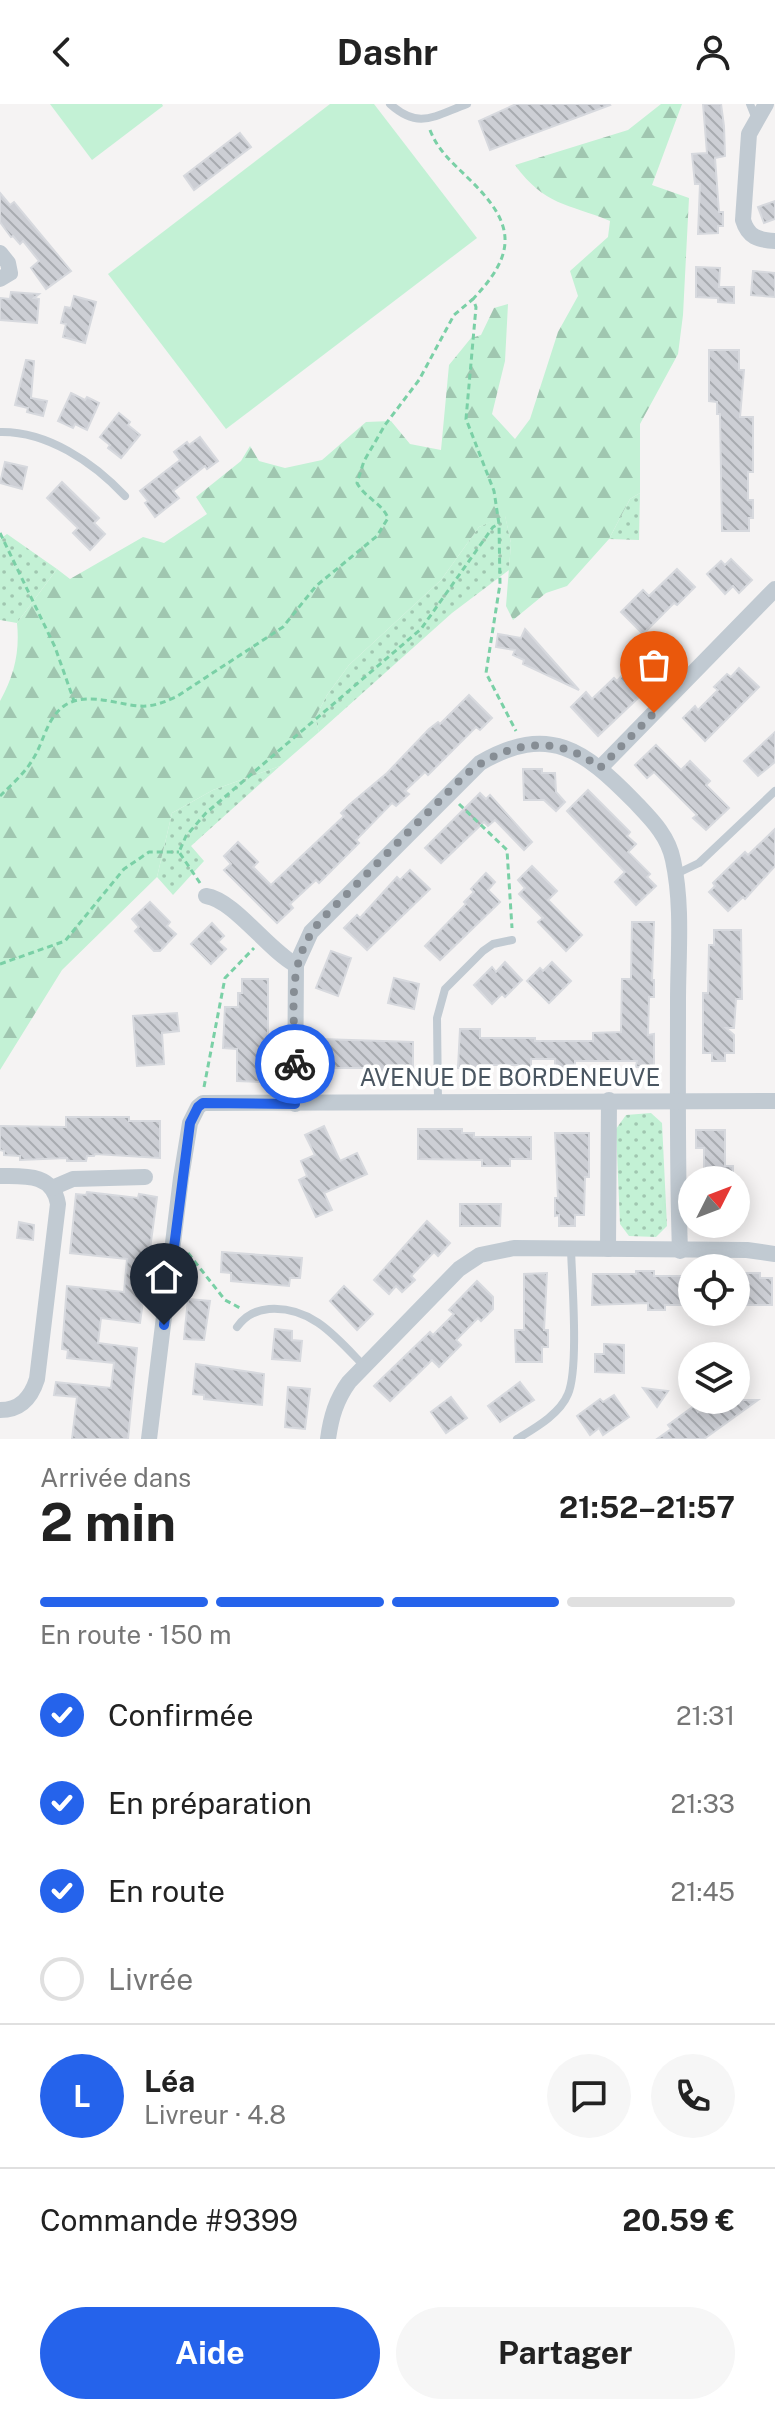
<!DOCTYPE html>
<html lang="fr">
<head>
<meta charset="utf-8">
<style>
  :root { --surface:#fff; --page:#f6f6f6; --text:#222; --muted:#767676; --line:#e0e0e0; --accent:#2563eb }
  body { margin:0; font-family:"Public Sans",sans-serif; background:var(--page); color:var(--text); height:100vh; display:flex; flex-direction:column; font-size:30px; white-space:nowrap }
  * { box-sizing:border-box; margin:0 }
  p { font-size:26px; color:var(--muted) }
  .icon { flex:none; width:44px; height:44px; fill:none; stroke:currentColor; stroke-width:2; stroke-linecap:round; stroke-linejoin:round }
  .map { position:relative; height:1335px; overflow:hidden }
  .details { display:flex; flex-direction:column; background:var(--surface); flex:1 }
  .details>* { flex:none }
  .needle { width:52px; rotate:48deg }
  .controls { position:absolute; left:678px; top:1062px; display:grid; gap:16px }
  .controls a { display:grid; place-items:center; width:72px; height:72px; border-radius:50%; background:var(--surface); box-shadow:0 4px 20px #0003; font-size:40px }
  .pin { position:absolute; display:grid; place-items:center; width:68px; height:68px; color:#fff; margin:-82px -34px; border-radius:50% 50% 50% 0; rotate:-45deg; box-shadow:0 0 8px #0007 }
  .pin .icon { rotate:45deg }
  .courier { position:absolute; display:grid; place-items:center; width:80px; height:80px; margin:-40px; border:6px solid #2563eb; border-radius:50%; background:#fff; color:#222; box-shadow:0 2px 10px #0007 }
  .head em { font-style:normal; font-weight:700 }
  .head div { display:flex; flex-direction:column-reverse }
  .head { display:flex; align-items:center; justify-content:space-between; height:136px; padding:0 40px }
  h1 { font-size:52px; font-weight:700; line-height:60px }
  .bar { display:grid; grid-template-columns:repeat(4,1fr); gap:12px 8px; align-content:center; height:96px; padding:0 40px }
  .bar i { height:10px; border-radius:6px; background:var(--line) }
  .bar .current { background:var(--accent) }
  .bar p { grid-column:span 4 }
  .line { display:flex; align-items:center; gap:20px; padding:0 40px; border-top:2px solid var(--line) }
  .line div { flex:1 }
  .round { display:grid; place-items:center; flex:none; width:84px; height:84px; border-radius:42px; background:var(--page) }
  ol { padding:0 40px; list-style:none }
  li { display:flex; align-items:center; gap:24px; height:88px }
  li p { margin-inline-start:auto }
  li .icon { padding:8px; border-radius:50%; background:var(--accent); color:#fff; stroke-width:4 }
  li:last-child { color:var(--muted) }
  li i { width:44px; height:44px; border:4px solid var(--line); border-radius:50% }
  .primary-button { display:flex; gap:16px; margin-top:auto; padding:16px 40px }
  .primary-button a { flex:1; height:92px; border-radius:48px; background:var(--accent); color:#fff; font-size:32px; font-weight:700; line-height:92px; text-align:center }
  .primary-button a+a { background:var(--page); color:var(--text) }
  header { display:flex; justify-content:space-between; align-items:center; height:104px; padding:0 40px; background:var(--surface); font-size:36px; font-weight:700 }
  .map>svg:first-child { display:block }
  .grass { fill:url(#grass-dots) }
  .forest { fill:url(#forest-firs) }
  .garden { fill:#c3f1d5 }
  .building { fill:url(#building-back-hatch); stroke:#d7d9de; stroke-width:2 }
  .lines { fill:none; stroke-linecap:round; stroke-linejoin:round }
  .path { stroke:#7ad0a6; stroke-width:3; stroke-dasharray:6 4; stroke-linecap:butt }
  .lane { stroke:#c1cad2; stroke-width:8 }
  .street { stroke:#c1cad2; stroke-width:16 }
  .done { stroke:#868d94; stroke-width:8; stroke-dasharray:0 14.4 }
  .route { stroke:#2563eb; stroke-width:10 }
  .labels { text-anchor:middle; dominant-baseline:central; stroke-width:7; stroke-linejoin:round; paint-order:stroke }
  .street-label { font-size:24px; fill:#4a5661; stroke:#fff }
</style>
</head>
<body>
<header><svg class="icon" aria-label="back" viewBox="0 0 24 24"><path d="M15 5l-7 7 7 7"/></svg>Dashr<svg class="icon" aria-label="person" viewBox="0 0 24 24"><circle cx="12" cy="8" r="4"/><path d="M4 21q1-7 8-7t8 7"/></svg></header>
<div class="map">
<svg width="775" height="1335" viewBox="0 0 775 1335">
  <defs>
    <pattern id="grass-dots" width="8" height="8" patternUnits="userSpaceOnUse" patternTransform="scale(2)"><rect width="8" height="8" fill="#c3f1d5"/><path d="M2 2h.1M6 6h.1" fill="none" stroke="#a0c6b0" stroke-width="1.8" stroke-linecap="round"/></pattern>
    <pattern id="forest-firs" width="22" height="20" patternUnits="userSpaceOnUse" patternTransform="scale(2)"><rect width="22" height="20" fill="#c3f1d5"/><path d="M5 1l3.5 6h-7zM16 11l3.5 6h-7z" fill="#a0c6b0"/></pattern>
    <pattern id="building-back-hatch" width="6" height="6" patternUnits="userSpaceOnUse" patternTransform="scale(2)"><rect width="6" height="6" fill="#cdcfd5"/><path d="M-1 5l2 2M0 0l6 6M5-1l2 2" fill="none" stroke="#a8abb0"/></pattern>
  </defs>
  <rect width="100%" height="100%" fill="#f5f3f3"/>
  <g class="grass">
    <polygon points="640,389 639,436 609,435 630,395"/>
    <polygon points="505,411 511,439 509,466 452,509 319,628 315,614 327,591 349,561 441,476 479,423"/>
    <polygon points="7,430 57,465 17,519 0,516 0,435"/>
    <polygon points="280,662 191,742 204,757 173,791 157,773 172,709 213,686"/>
    <polygon points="651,1009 662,1019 667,1122 656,1133 629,1132 620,1120 616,1025 626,1011"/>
  </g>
  <path class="forest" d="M 661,0 L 682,0 L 652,81 L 689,94 L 683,211 L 678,250 L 640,320 L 640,389 L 630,395 L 609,435 L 567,482 L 546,489 L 513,516 L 506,502 L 511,439 L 505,412 L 479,423 L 441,476 L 349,561 L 327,591 L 315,614 L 319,628 L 280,662 L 213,686 L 172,709 L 157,773 L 62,866 L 0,966 L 0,597 C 14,572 20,548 17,519 L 57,465 L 70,475 L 143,433 L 164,439 L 207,410 L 196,393 L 241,357 L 250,342 L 259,357 L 285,364 L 322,356 L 366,318 L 391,317 L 410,340 L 441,346 L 449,261 L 471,234 L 481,231 L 494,204 L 508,200 L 505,257 L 492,310 L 515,335 L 530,315 L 558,228 L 578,192 L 570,167 L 608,133 L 610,117 C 567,99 545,102 515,61 L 628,26 Z"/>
  <g class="garden">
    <polygon points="50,0 162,0 163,2 92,56"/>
    <polygon points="330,0 374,0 477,134 226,325 108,170"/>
  </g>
  <g class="building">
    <polygon points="516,0 609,0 610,1 490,46 479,17"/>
    <polygon points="703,0 721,0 724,22 725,52 715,54 719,108 723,108 723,122 718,122 718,129 698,130 700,80 695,80 692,50 707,49"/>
    <polygon points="240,29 251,43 194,86 184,72"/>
    <polygon points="0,89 10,101 14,98 71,167 46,185 31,164 39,157 23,137 20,140 13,132 11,133 0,118"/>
    <polygon points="775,97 775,115 764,119 758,103"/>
    <polygon points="696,163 720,164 719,183 734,183 734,199 718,198 718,194 696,193"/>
    <polygon points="753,167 775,169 775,193 751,191"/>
    <polygon points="11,188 39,190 34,194 39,195 37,219 0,216 0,194 10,195"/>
    <polygon points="74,192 96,198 85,239 63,233 66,220 61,219 65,203 71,204"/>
    <polygon points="709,246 739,246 739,266 744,266 740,313 753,313 753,368 748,368 748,396 753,396 753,414 749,414 749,427 722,427 720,310 717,310 717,298 709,297"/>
    <polygon points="26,256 34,257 31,294 47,297 43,312 27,308 28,304 15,301"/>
    <polygon points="71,289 85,296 87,293 99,299 87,326 75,320 73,324 58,317"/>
    <polygon points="119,309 130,318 128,321 140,331 121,354 108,344 110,341 100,333"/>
    <polygon points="200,333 218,357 207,365 205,362 173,387 179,394 155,413 145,399 148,397 140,387 180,356 174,348 187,338 189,341"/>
    <polygon points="5,358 27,363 22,385 0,379"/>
    <polygon points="62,378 99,414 94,419 105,430 90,446 73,429 78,424 47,394"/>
    <polygon points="731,455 752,476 739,489 733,482 725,490 707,470 721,457 725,461"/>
    <polygon points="677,465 695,483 677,501 674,499 643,530 621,508 643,486 649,492"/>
    <polygon points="525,525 579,586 523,560 524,556 513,551 515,546 496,543 498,530 521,534"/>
    <polygon points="653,538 675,559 598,632 571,603 586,588 592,595 614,574 617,577"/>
    <polygon points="739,564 759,583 705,637 683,614 695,602 698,606 718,586 714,583 727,570 731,573"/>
    <polygon points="469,591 492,614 480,626 476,623 428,671 425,668 405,687 409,690 396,702 392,699 356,736 359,739 319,779 316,776 290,800 293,804 277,819 224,766 231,760 224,752 238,738 258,758 253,763 271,781 344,712 341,709 349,701 387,669 429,625 438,618 440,620"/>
    <polygon points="775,628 775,658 758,672 744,657"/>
    <polygon points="656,641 681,666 690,657 710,677 706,681 729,704 706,726 693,714 697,711 654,668 647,674 635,661"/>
    <polygon points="523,665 542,665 542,669 555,669 556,688 565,698 556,707 544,696 524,696"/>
    <polygon points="588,686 630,728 627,732 636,740 628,748 650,770 647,773 656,782 636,801 615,778 625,768 567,707"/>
    <polygon points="480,689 486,695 490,691 532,738 524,746 495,716 488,722 484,718 441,759 425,744"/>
    <polygon points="775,725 775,762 745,795 743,793 728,807 709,788 715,782 713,779 745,748 748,751"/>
    <polygon points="532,762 557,787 548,796 582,831 566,847 538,818 543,814 519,790 525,784 518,776"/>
    <polygon points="410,766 430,785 367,846 344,824 357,811 360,814 397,773 400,776"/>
    <polygon points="486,769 495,778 488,786 500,798 440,856 425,842 466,800 464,798 474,788 471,785"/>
    <polygon points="150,798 170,818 167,822 176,830 160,847 154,847 135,827 139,823 132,815"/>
    <polygon points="632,818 654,818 652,876 654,876 654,893 649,893 648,931 654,930 654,963 636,963 637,957 575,957 575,966 555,966 555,955 531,955 531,966 518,966 518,961 480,961 480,964 458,964 460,925 480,925 480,934 535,934 535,937 593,937 593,929 621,928 622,875 631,875"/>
    <polygon points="212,819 224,832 218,838 226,845 211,860 191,840"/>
    <polygon points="714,826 741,826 742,895 736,895 734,924 726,924 734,931 734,949 725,949 725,957 712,957 712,949 703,949 703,889 708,889 709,841 714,841"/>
    <polygon points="331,847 351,854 338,892 316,884"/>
    <polygon points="505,858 522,876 505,893 502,890 492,900 474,881 492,863 496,868"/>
    <polygon points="552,858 571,877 549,899 527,877 540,864 543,867"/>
    <polygon points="394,874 419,880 414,905 388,899"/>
    <polygon points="242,875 268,875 268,965 264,965 263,978 237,977 237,945 223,944 225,903 238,903 238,889 242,889"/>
    <polygon points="177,909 179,927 162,929 164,960 137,962 133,912"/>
    <polygon points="320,935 413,938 413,969 368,969 368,964 331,964 330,956 320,955"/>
    <polygon points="66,1013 129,1013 129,1017 160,1017 160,1054 95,1050 94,1052 87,1052 86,1057 67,1057 67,1054 20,1056 20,1052 4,1051 4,1047 0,1046 0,1022 66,1023"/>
    <polygon points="324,1022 340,1057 357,1049 367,1070 324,1089 332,1106 316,1113 299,1076 307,1072 301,1057 315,1051 305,1031"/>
    <polygon points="418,1025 462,1025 462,1029 474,1029 474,1033 531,1033 531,1055 510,1055 510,1062 482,1062 482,1056 418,1055"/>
    <polygon points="696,1026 725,1026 725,1062 733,1062 733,1076 704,1076 704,1044 696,1044"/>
    <polygon points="555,1029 589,1029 589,1073 585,1073 584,1111 575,1111 575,1122 559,1122 559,1111 555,1112 555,1094 558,1094"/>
    <polygon points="87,1088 138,1094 139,1090 157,1093 140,1219 101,1214 98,1239 137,1244 128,1335 72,1335 77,1293 54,1291 56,1278 111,1284 114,1259 67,1254 68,1246 62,1245 67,1182 124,1188 127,1155 70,1149 76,1090 86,1091"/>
    <polygon points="460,1100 501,1100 500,1122 460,1122"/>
    <polygon points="427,1117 450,1139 438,1152 434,1148 411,1172 415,1176 402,1188 396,1182 389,1190 374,1176"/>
    <polygon points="19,1118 34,1121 33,1136 17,1134"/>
    <polygon points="222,1148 302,1154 300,1174 290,1174 289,1182 231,1177 231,1169 221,1168"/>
    <polygon points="636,1167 654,1167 654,1172 686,1172 686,1181 692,1181 692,1201 665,1201 665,1206 648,1206 648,1199 592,1201 593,1170 636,1170"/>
    <polygon points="547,1169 544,1226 548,1226 548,1243 542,1243 542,1258 516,1258 515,1226 524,1226 524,1170"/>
    <polygon points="736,1169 760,1169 760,1174 772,1174 772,1201 741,1201 741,1195 736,1195"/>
    <polygon points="477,1177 493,1193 493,1205 481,1217 478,1214 456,1236 461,1241 439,1263 432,1256 390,1297 374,1282 430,1228 433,1231 454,1210 449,1206"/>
    <polygon points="344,1182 373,1210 357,1226 330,1197"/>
    <polygon points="188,1195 210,1197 204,1236 184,1235"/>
    <polygon points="275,1225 292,1227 292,1236 302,1237 300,1257 272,1255"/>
    <polygon points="604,1240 624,1241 624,1269 595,1268 595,1250 604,1250"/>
    <polygon points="196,1260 264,1270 262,1301 204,1295 204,1291 193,1290"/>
    <polygon points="520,1278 534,1296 500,1318 488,1302"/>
    <polygon points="288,1283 310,1285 305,1325 285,1323"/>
    <polygon points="643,1284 668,1287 657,1303"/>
    <polygon points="614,1291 629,1313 603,1331 599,1324 590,1331 577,1312 600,1295 603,1298"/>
    <polygon points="451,1293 467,1314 446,1329 431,1308"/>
    <polygon points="714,1296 758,1296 704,1335 657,1335 671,1325 668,1321 694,1302 698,1308"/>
  </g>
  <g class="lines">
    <g class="path">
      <path d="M 430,26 C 438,47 453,59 468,74 C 515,119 518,148 473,195 L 476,203 L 466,315 L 494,387 L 499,420 L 500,480 L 486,569 L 516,627"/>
      <polyline points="0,429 55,543 74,597"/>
      <path d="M 0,692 C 11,681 25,669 33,655 C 44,638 46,615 64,602 C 88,585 124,604 147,602 C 158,601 166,597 176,593 L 283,523 L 316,482 L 377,432 L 388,414 C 382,399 365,394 357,379 L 364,357 L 385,321 L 419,276 L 454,211 L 473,195"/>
      <polyline points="459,700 507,746 512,824"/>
      <polyline points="200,779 179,748 186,732 206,709 421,525 493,423 499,420"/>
      <polyline points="0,860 65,837 124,765 149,748 179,748"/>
      <polyline points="204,983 225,874 254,844"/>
      <polyline points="188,1149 225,1196 240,1204"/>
    </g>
    <g class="lane">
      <path d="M 390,0 C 419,26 434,12 467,0"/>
      <polyline points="750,0 756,15"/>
      <path d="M 0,328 C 47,327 93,358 125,392"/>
      <polyline points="676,770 699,759 775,687"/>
      <polyline points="438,998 437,914 445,885 483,847 493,840 512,836"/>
      <path d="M 237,1223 C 245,1212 256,1206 269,1205 C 312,1202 337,1234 364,1262"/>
      <path d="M 517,1335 C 535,1324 560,1310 568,1290 C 579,1265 572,1177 571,1145"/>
    </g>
    <g class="street">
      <path d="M 766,0 L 749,30 L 743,116 C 748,133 758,136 775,137"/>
      <polyline points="0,149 8,159 10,169 0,175"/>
      <polyline points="600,664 775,485"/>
      <path d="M 206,792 C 234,796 268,846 296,861"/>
      <path d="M 295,1000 L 296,861 L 311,828 L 480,659 C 549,619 584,646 634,697 C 651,715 668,731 673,756 C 683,802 678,851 678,897 C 678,980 677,1063 680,1147"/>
      <path d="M 0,1072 C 24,1072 53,1069 58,1100 L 37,1275 C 31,1294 20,1306 0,1306"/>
      <polyline points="52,1084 73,1075 145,1073"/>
      <polyline points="608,1145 609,996"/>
      <polyline points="149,1335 181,1074 190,1019 198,1003 203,999 775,997"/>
      <path d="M 328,1335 C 331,1313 336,1296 349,1278 L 459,1165 L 480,1151 L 514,1144 L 747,1146 L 775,1150"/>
    </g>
  </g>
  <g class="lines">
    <path class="done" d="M 295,960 C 295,906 284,858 322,815 L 465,671 C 507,637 557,629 600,664 L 654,609"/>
    <polyline class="route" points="164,1221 190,1019 198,1003 203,999 295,1000 295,960"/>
  </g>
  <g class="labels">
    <g class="street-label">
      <text x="510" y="973">AVENUE DE BORDENEUVE</text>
    </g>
  </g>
</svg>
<div class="controls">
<a><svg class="needle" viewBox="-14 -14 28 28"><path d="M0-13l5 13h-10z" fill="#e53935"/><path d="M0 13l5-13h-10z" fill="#767676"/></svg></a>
<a><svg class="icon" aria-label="locate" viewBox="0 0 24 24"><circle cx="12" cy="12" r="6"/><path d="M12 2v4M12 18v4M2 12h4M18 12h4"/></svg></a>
<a><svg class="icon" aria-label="layers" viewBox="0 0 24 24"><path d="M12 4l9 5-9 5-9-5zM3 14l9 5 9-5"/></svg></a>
</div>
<div class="pin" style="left:654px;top:609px;background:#ea580c"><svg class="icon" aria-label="bag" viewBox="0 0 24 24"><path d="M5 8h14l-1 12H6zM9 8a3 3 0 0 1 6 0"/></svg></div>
<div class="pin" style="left:164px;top:1221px;background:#1f2937"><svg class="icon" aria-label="home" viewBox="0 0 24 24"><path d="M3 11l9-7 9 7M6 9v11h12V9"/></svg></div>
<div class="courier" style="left:295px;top:960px"><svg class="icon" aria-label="bike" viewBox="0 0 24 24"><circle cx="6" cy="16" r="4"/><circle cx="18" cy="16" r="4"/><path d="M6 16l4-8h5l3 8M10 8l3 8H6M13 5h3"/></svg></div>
</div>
<section class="details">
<div class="head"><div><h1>2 min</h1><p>Arrivée dans</p></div><em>21:52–21:57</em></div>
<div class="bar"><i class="current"></i><i class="current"></i><i class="current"></i><i></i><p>En route · 150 m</p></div>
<ol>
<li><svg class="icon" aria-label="check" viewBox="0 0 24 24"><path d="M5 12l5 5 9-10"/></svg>Confirmée<p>21:31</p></li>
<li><svg class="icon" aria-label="check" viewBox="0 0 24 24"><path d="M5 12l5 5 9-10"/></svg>En préparation<p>21:33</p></li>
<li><svg class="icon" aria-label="check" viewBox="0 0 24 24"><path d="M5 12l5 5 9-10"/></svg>En route<p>21:45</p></li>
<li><i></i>Livrée</li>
</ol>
<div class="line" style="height:144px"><b class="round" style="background:var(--accent);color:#fff">L</b><div><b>Léa</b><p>Livreur · 4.8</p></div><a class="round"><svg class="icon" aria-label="chat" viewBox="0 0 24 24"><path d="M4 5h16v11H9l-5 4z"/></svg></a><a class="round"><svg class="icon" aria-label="phone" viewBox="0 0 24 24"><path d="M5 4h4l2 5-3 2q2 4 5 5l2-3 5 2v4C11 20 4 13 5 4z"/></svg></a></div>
<div class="line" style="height:104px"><div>Commande #9399</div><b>20.59 €</b></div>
<div class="primary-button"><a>Aide</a><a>Partager</a></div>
</section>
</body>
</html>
